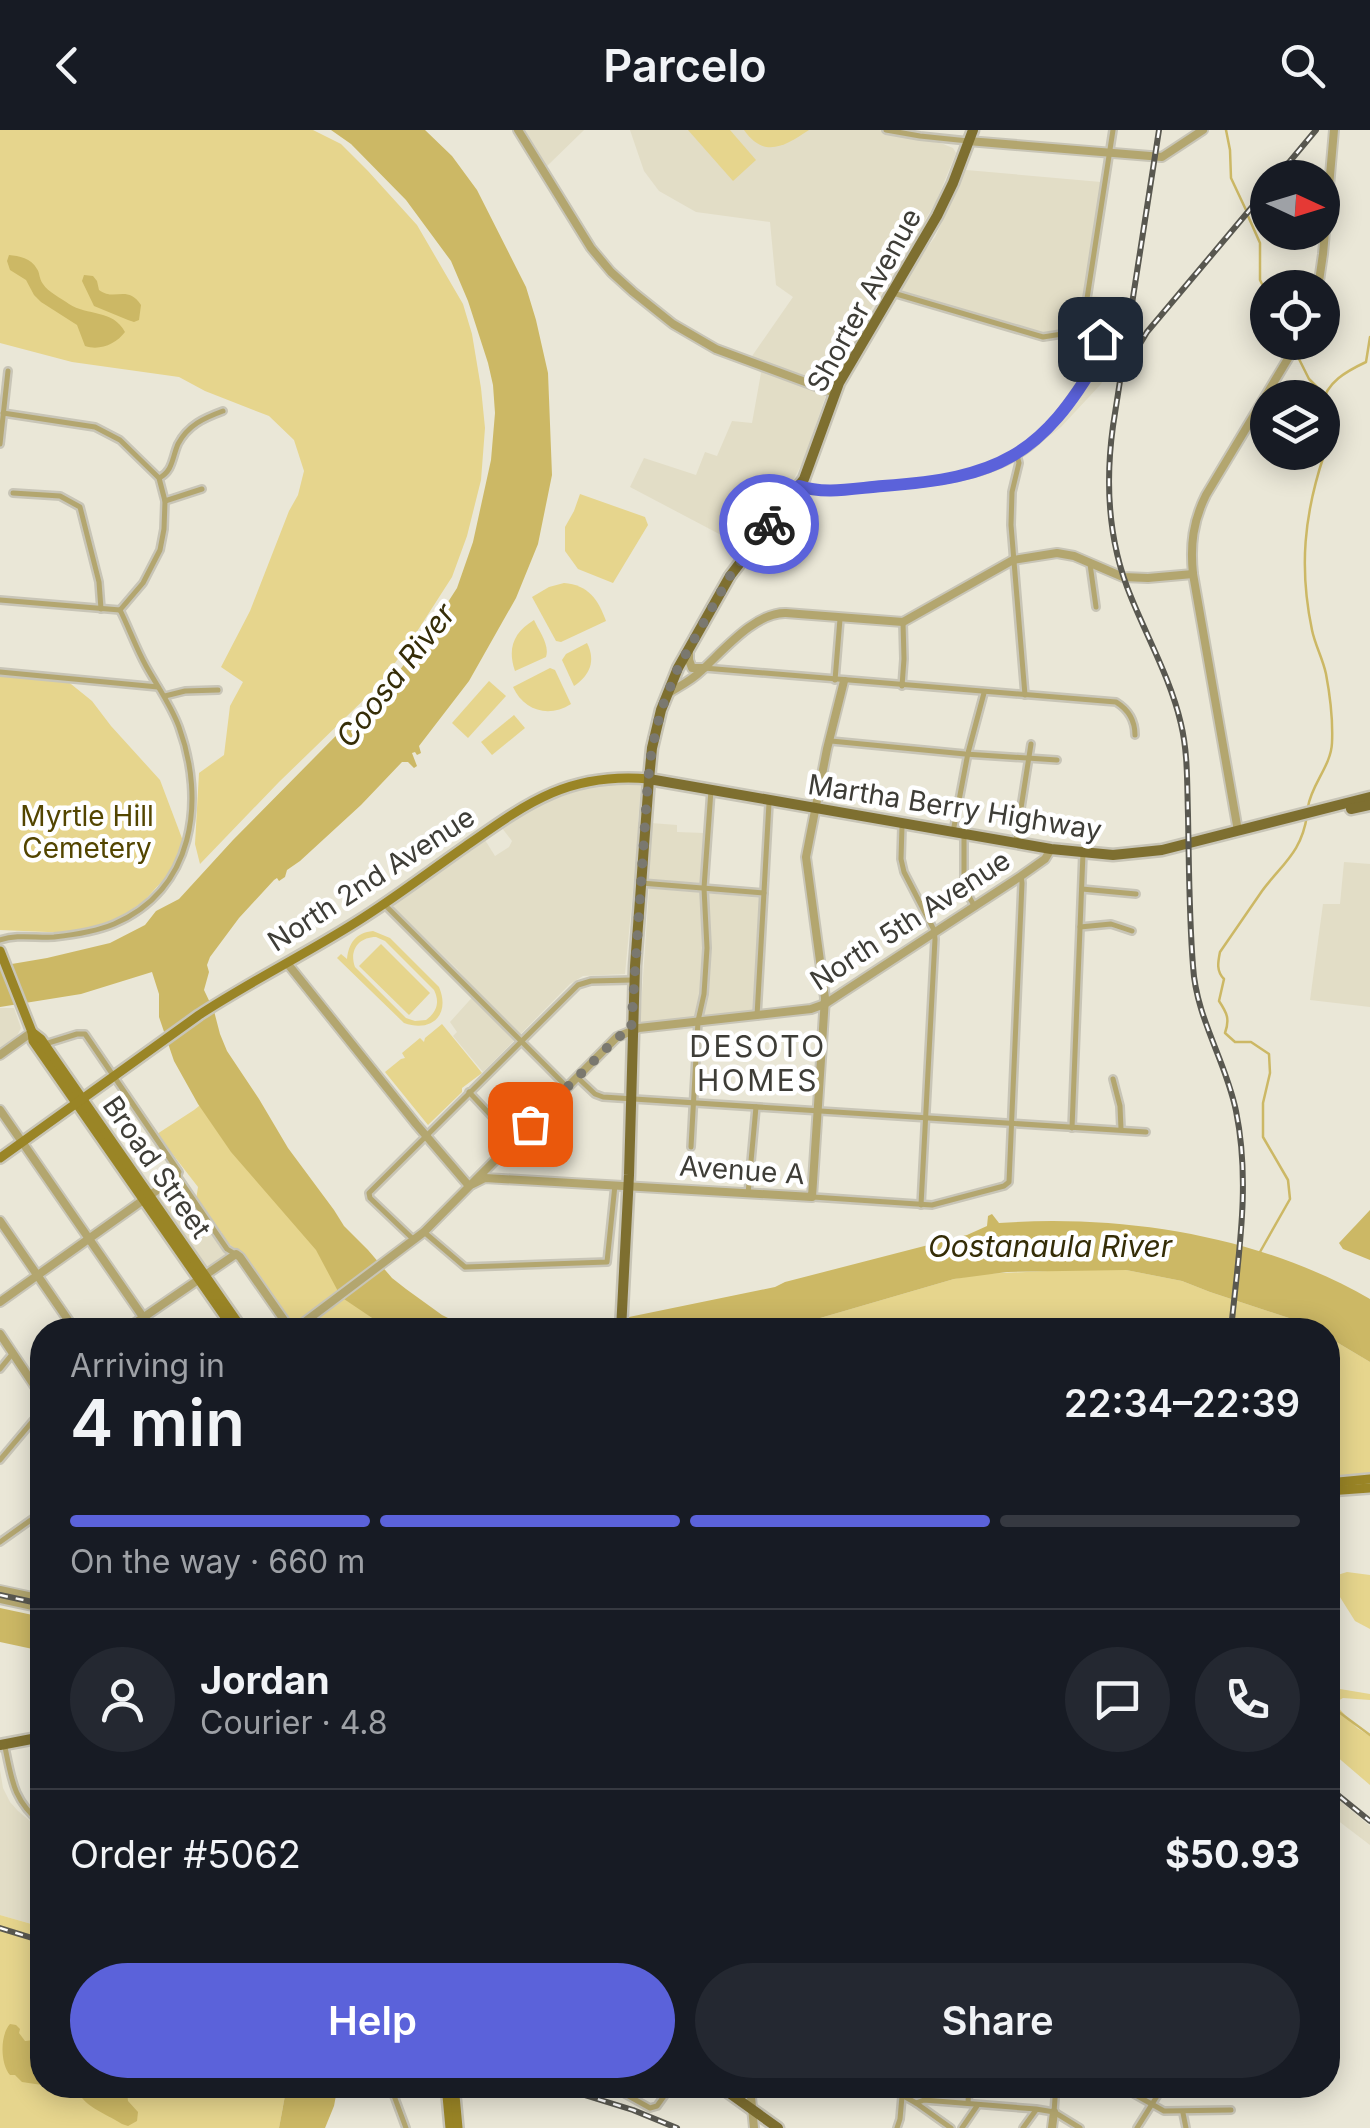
<!DOCTYPE html>
<html lang="en">
<head>
<meta charset="utf-8">
<style>
  :root { --surface:#171b24; --page:#242831; --text:#f1f3f6; --muted:#9ea1a6; --line:#363941; --accent:#5b62da }
  body { margin:0; font-family:Inter,sans-serif; background:var(--page); color:var(--text); height:100vh; display:flex; flex-direction:column; font-size:38px; white-space:nowrap }
  * { box-sizing:border-box; margin:0 }
  p { font-size:32px; color:var(--muted) }
  .icon { flex:none; width:55px; height:55px; fill:none; stroke:currentColor; stroke-width:2; stroke-linecap:round; stroke-linejoin:round }
  .map { position:relative; flex:1; overflow:hidden }
  .sheet { position:absolute; left:30px; top:1188px; width:1310px; height:780px; display:flex; flex-direction:column; background:var(--surface); border-radius:40px; box-shadow:0 5px 25px #0003 }
  .sheet>* { flex:none }
  .needle { width:65px; rotate:94deg }
  .controls { position:absolute; left:1250px; top:30px; display:grid; gap:20px }
  .controls a { display:grid; place-items:center; width:90px; height:90px; border-radius:50%; background:var(--surface); box-shadow:0 5px 25px #0003; font-size:50px }
  .pin { position:absolute; display:grid; place-items:center; width:85px; height:85px; color:#fff; margin:-42px; border-radius:20px; box-shadow:0 5px 15px #0006 }
  .courier { position:absolute; display:grid; place-items:center; width:100px; height:100px; margin:-50px; border:8px solid #5b62da; border-radius:50%; background:#fff; color:#222; box-shadow:0 2px 12px #0007 }
  .overview em { font-style:normal; font-weight:600 }
  .overview div { display:flex; flex-direction:column-reverse }
  .overview { display:flex; align-items:center; justify-content:space-between; height:170px; padding:0 40px }
  h1 { font-size:65px; font-weight:600; line-height:75px }
  .bar { display:grid; grid-template-columns:repeat(4,1fr); gap:15px 10px; align-content:center; height:120px; padding:0 40px }
  .bar i { height:12px; border-radius:8px; background:var(--line) }
  .bar .active { background:var(--accent) }
  .bar p { grid-column:span 4 }
  .line { display:flex; align-items:center; gap:25px; padding:0 40px; border-top:2px solid var(--line) }
  .line div { flex:1 }
  .round { display:grid; place-items:center; flex:none; width:105px; height:105px; border-radius:52px; background:var(--page) }
  .action { display:flex; gap:20px; margin-top:auto; padding:20px 40px }
  .action a { flex:1; height:115px; border-radius:60px; background:var(--accent); color:#fff; font-size:40px; font-weight:600; line-height:115px; text-align:center }
  .action a+a { background:var(--page); color:var(--text) }
  header { display:flex; justify-content:space-between; align-items:center; height:130px; padding:0 40px; background:var(--surface); font-size:45px; font-weight:600 }
  .map>svg:first-child { display:block }
  .built { fill:#e2ddc6 }
  .green { fill:#e6d58d; fill-rule:evenodd }
  .water { fill:#ccb865 }
  .lines { fill:none; stroke-linecap:round; stroke-linejoin:round }
  .stream { stroke:#ccb865; stroke-width:2.5 }
  .minor-casing { stroke:#c8c5b7; stroke-width:10 }
  .tertiary-casing { stroke:#c8c5b7; stroke-width:12 }
  .secondary-casing { stroke:#c8c5b7; stroke-width:14 }
  .primary-casing { stroke:#c8c5b7; stroke-width:15 }
  .minor { stroke:#b3a66f; stroke-width:5 }
  .tertiary { stroke:#b3a66f; stroke-width:8 }
  .secondary { stroke:#9a8526; stroke-width:9 }
  .primary { stroke:#7e6f30; stroke-width:10 }
  .rail-casing { stroke:#595850; stroke-width:6 }
  .rail { stroke:#fff; stroke-width:2.5; stroke-dasharray:8; stroke-linecap:butt }
  .done { stroke:#7a786f; stroke-width:10; stroke-dasharray:0 18 }
  .route { stroke:#5b62da; stroke-width:12 }
  .labels { text-anchor:middle; dominant-baseline:central; stroke-width:9; stroke-linejoin:round; paint-order:stroke }
  .street-label { font-size:28px; fill:#3e3d37; stroke:#fff }
  .park-label { font-size:28px; fill:#534500; stroke:#fff }
  .water-label { font-size:30px; font-style:italic; fill:#352d07; stroke:#fff }
  .neighbourhood-label { font-size:30px; letter-spacing:2.5px; fill:#3e3d37; stroke:#fff }
</style>
</head>
<body>
<header><svg class="icon" aria-label="back" viewBox="0 0 24 24"><path d="M15 5l-7 7 7 7"/></svg>Parcelo<svg class="icon" aria-label="search" viewBox="0 0 24 24"><circle cx="10" cy="10" r="6"/><path d="M15 15l6 6"/></svg></header>
<div class="map">
<svg width="1370" height="1998" viewBox="0 0 1370 1998">
  <rect width="100%" height="100%" fill="#eae7d7"/>
  <g class="built">
    <polygon points="522,0 584,0 546,37"/>
    <polygon points="630,0 880,0 943,14 953,18 956,23 936,72 848,217 833,250 830,253 804,330 790,356 742,416 630,357 644,328 696,345 705,322 717,326 732,291 752,293 761,243 750,229 793,167 776,155 770,92 696,82 659,61 644,41"/>
    <polygon points="966,40 1101,52 1085,165 1128,170 1119,222 1101,254 1061,297 1023,327 1044,307 1102,228 1104,210 1088,190 1077,190 1061,202 1046,204 902,161 902,157 920,127 935,107"/>
    <polygon points="616,654 641,655 638,692 677,695 677,702 704,703 700,753 634,749 625,844 583,846 570,854 483,942 453,906 457,902 450,892 477,862 457,839 394,778 394,774 485,710 495,726 509,717 512,711 502,698 536,676 582,659"/>
    <polygon points="1344,732 1370,734 1370,877 1310,870 1323,774 1340,774"/>
    <polygon points="649,758 761,768 754,881 640,893"/>
    <polygon points="0,878 14,878 21,898 16,908 0,920"/>
    <polygon points="177,1046 236,1124 205,1144 150,1065"/>
    <polygon points="0,1640 3,1658 10,1672 18,1681 42,1701 42,1797 0,1785"/>
    <polygon points="1328,1661 1370,1696 1370,1715 1328,1683"/>
  </g>
  <g class="green">
    <polygon points="0,0 313,0 341,14 368,41 417,95 463,174 472,204 481,258 485,298 481,350 467,406 452,447 409,514 377,557 279,652 200,734 195,714 199,643 224,625 230,576 243,552 221,537 250,481 289,381 298,365 304,341 294,310 269,286 205,261 179,247 72,232 0,213"/>
    <polygon points="688,0 730,0 756,30 733,51"/>
    <path d="M 744,0 L 809,0 C 785,16 764,29 744,0 Z"/>
    <polygon points="580,364 645,387 648,395 613,453 578,439 565,421 565,397 574,381"/>
    <path d="M 564,453 C 588,455 598,469 606,491 L 561,512 L 556,511 L 532,467 L 549,457 Z"/>
    <path d="M 534,490 C 539,501 550,515 546,527 L 515,541 C 507,518 514,502 534,490 Z"/>
    <path d="M 587,513 C 596,531 590,545 574,556 L 562,530 L 566,524 Z"/>
    <path d="M 550,538 L 555,540 L 571,574 C 549,588 524,581 513,557 Z"/>
    <polygon points="0,546 66,550 92,571 111,596 160,650 183,711 178,728 165,748 144,771 118,789 71,803 0,800"/>
    <polygon points="489,551 506,566 468,608 452,593"/>
    <polygon points="514,585 525,598 492,625 481,612"/>
    <path d="M 373,801 L 390,808 L 439,857 C 451,885 431,903 404,893 L 337,828 L 341,824 L 347,829 C 349,812 356,803 373,801 ZM 376,807 L 385,811 L 434,860 C 440,872 437,882 426,890 L 415,891 L 406,888 L 355,837 C 349,821 358,807 376,807 Z"/>
    <polygon points="381,814 430,863 409,885 359,836"/>
    <polygon points="442,894 482,943 462,958 462,962 428,995 385,942 401,929 405,928 402,923 420,908 424,912 425,908"/>
    <polygon points="219,960 427,1200 300,1200 290,1194 241,1124 222,1108 222,1103 196,1070 198,1057 157,1004 194,980"/>
    <polygon points="1091,1139 1126,1140 1182,1151 1210,1162 1292,1189 1314,1200 779,1200 954,1149 980,1144"/>
    <polygon points="1328,1207 1370,1232 1370,1346 1328,1348"/>
    <polygon points="1347,1442 1370,1445 1370,1499 1355,1491 1328,1448"/>
    <polygon points="1328,1557 1370,1564 1370,1570 1343,1568 1334,1573 1357,1598 1370,1606 1370,1655 1328,1619"/>
    <polygon points="0,1785 42,1797 42,1955 287,1955 279,1998 0,1998"/>
  </g>
  <g class="water">
    <polygon points="331,0 425,0 452,26 477,60 526,157 536,190 548,243 552,345 538,414 516,468 469,551 419,616 421,623 417,625 415,622 412,623 417,636 414,638 408,632 402,632 361,675 300,731 287,740 285,747 279,751 277,748 274,750 239,788 210,827 207,835 209,842 204,860 214,881 220,904 227,921 259,969 288,1018 334,1080 344,1096 368,1120 392,1148 406,1159 442,1185 472,1200 390,1200 341,1167 316,1120 231,1022 198,974 174,931 159,887 159,864 152,842 81,864 0,877 0,836 47,828 110,813 145,795 156,781 179,769 233,710 396,545 430,500 457,458 473,412 491,330 495,283 493,255 488,233 468,171 451,131 406,70 351,14"/>
    <path d="M 9,125 C 19,126 31,128 37,139 C 40,143 39,149 43,154 C 48,162 61,168 69,174 C 87,186 113,179 125,202 C 116,214 100,221 85,216 L 77,195 L 41,172 L 34,165 L 26,150 L 10,140 L 7,131 Z"/>
    <path d="M 84,145 L 93,146 L 97,151 L 99,160 C 115,172 127,154 141,175 L 139,190 L 134,192 L 128,190 L 94,176 L 82,151 Z"/>
    <polygon points="1370,1080 1370,1130 1343,1119 1339,1113"/>
    <path d="M 992,1084 L 999,1093 C 1124,1084 1261,1106 1370,1169 L 1370,1232 L 1328,1207 L 1328,1200 L 1314,1200 L 1292,1189 L 1210,1162 L 1182,1151 L 1126,1140 L 1007,1142 L 954,1149 L 779,1200 L 571,1200 L 599,1197 L 629,1187 L 775,1157 L 785,1152 L 967,1105 L 987,1096 L 988,1086 Z"/>
    <polygon points="0,1478 42,1487 42,1521 0,1512"/>
    <path d="M 10,1894 L 16,1895 L 20,1899 L 19,1903 L 25,1911 L 34,1910 L 42,1913 L 42,1955 L 22,1952 L 15,1945 L 10,1945 C 0,1933 0,1905 10,1894 Z"/>
    <path d="M 76,1955 L 126,1955 L 128,1971 L 138,1982 L 137,1991 L 128,1996 L 122,1994 C 105,1983 80,1976 76,1955 Z"/>
    <polygon points="287,1955 338,1955 334,1976 325,1998 279,1998"/>
  </g>
  <g class="lines">
    <g class="stream">
      <polyline points="1226,0 1230,20 1231,48 1246,80"/>
      <polyline points="1248,86 1260,113 1260,150 1268,166"/>
      <polyline points="1296,223 1309,249 1323,263"/>
      <path d="M 1322,275 C 1326,252 1347,241 1366,232 L 1370,207"/>
      <path d="M 1308,677 C 1311,655 1331,636 1332,613 C 1333,591 1330,565 1326,544 C 1323,529 1315,515 1312,500 C 1299,438 1304,385 1324,325 L 1322,320"/>
      <path d="M 1260,1122 L 1290,1069 L 1288,1050 L 1263,1007 L 1263,973 L 1270,943 L 1269,924 L 1251,912 L 1235,912 L 1225,903 C 1230,889 1227,883 1219,871 L 1224,849 C 1216,841 1218,832 1220,822 C 1234,802 1248,781 1262,761 C 1282,734 1302,722 1307,685"/>
      <polyline points="801,1196 803,1200"/>
      <polyline points="1328,1574 1370,1605"/>
    </g>
    <defs>
      <g id="minor">
        <polyline points="886,0 920,6 968,11"/>
        <polyline points="893,163 1043,207 1062,204 1084,191"/>
        <polyline points="3,283 95,297 120,310 159,348 165,371 164,399 160,420 143,453 120,480"/>
        <polyline points="0,314 8,241"/>
        <polyline points="1017,325 1019,333 1012,362 1011,395 1025,565"/>
        <path d="M 159,348 C 173,341 172,328 178,314 C 188,295 204,288 223,281"/>
        <path d="M 799,356 C 826,365 856,358 883,356 C 937,352 1002,347 1042,305 C 1063,283 1079,256 1097,231 C 1109,207 1090,206 1084,188 L 1113,0"/>
        <polyline points="13,363 60,366 80,377 99,452 101,479"/>
        <polyline points="165,371 202,359"/>
        <polyline points="1090,434 1096,477"/>
        <polyline points="0,470 120,480"/>
        <path d="M 704,538 L 1116,572 C 1129,580 1135,591 1135,605"/>
        <polyline points="0,542 158,557"/>
        <polyline points="835,550 840,489"/>
        <polyline points="902,556 904,529 903,492"/>
        <polyline points="165,566 185,561 218,560"/>
        <polyline points="831,611 965,624 1057,630"/>
        <polyline points="902,696 901,729 904,742 934,800 935,809 921,1075"/>
        <polyline points="953,702 968,623 984,563"/>
        <polyline points="964,704 964,758 975,777"/>
        <polyline points="1016,710 1031,614"/>
        <polyline points="641,753 764,763"/>
        <polyline points="1082,759 1136,764"/>
        <polyline points="384,774 567,957"/>
        <polyline points="1080,797 1111,794 1132,801"/>
        <path d="M 0,810 C 17,804 36,808 54,807 C 73,805 95,802 114,794 C 194,760 206,671 179,597 C 171,575 157,556 146,536 C 136,518 129,498 120,480"/>
        <polyline points="757,886 769,673"/>
        <polyline points="45,914 77,904 85,904 179,1042 177,1046 227,1119 235,1124"/>
        <polyline points="577,947 595,964 603,967 1146,1002"/>
        <polyline points="1113,949 1120,976 1121,999"/>
        <polyline points="469,962 514,1010"/>
        <polyline points="1072,998 1083,723"/>
        <polyline points="691,1017 698,891 704,864 707,818 704,758 711,660"/>
        <polyline points="748,1064 756,977"/>
        <polyline points="813,1067 932,1075 1004,1056 1009,1052 1022,753 1021,746"/>
        <polyline points="424,1102 465,1137 607,1132 615,1055"/>
        <polyline points="414,1110 370,1068 369,1063 578,855 591,851 632,850"/>
        <polyline points="0,1239 13,1223"/>
        <polyline points="0,1330 42,1280"/>
        <polyline points="0,1412 42,1382"/>
        <path d="M 5,1617 C 12,1652 14,1671 42,1694"/>
        <polyline points="390,1955 406,1998"/>
        <polyline points="609,1955 650,1978 657,1976 672,1955"/>
        <polyline points="884,1955 916,1973 951,1998"/>
        <polyline points="1118,1955 1164,1981 1231,1980"/>
        <polyline points="916,1973 924,1970 1036,1979 1054,1982 1080,1998"/>
        <polyline points="968,1973 969,1955"/>
        <polyline points="1054,1982 1056,1955"/>
        <polyline points="1183,1983 1186,1998"/>
        <polyline points="897,1998 900,1989 903,1955"/>
        <polyline points="962,1998 977,1976"/>
        <polyline points="1023,1998 1036,1980"/>
        <polyline points="1137,1998 1164,1955"/>
      </g>
      <g id="tertiary">
        <polyline points="518,0 591,118 611,142 633,162 673,194 716,219 835,263"/>
        <polyline points="968,11 1162,27 1203,0"/>
        <polyline points="1318,158 1323,124 1334,0"/>
        <polyline points="689,520 689,530 692,538 704,538"/>
        <path d="M 667,564 C 678,557 691,551 701,541 C 723,521 755,482 786,483 L 903,492 L 1013,430 L 1057,423 L 1074,426 L 1123,447 L 1148,448 L 1193,444"/>
        <path d="M 1238,701 L 1193,444 C 1190,415 1193,391 1206,365 L 1298,212"/>
        <polyline points="287,833 416,994 469,1056"/>
        <polyline points="0,925 32,902"/>
        <polyline points="0,980 152,1200"/>
        <polyline points="473,1054 485,1048 812,1067 825,868 806,727 827,619 844,551"/>
        <polyline points="0,1091 75,1200"/>
        <polyline points="0,1172 177,1046"/>
        <polyline points="125,1200 236,1124 240,1127 291,1200"/>
        <polyline points="294,1200 424,1102 617,907 639,898 811,879 825,874 1021,746 1045,729 1051,719"/>
        <polyline points="0,1204 42,1267"/>
        <polyline points="0,1460 42,1469"/>
        <polyline points="0,1469 42,1478"/>
        <polyline points="754,1998 751,1967 756,1955"/>
        <polyline points="1052,1998 1054,1982"/>
      </g>
      <g id="secondary">
        <polyline points="0,821 32,902 33,911 234,1200"/>
        <polyline points="32,902 41,909 52,925 243,1200"/>
        <path d="M 0,1028 L 199,885 C 251,851 306,824 358,791 C 395,768 430,741 466,716 C 527,673 569,642 649,649"/>
        <polyline points="1328,1353 1370,1349"/>
        <polyline points="1328,1361 1370,1358"/>
        <polyline points="446,1955 450,1998"/>
        <polyline points="454,1955 458,1998"/>
      </g>
      <g id="primary">
        <polyline points="649,649 1051,719 1113,725 1162,720 1370,667"/>
        <polyline points="1351,679 1370,675"/>
        <polyline points="621,1200 629,1045 635,836 649,649 652,618 661,580 678,538 730,446 804,349 839,253 937,86 953,53 973,0"/>
        <polyline points="0,1615 42,1607"/>
        <polyline points="718,1955 778,1998"/>
      </g>
    </defs>
    <use href="#minor" class="minor-casing"/>
    <use href="#tertiary" class="tertiary-casing"/>
    <use href="#secondary" class="secondary-casing"/>
    <use href="#primary" class="primary-casing"/>
    <use href="#minor" class="minor"/>
    <use href="#tertiary" class="tertiary"/>
    <use href="#secondary" class="secondary"/>
    <use href="#primary" class="primary"/>
    <defs>
      <g id="rail">
        <path d="M 1159,0 L 1113,296 C 1105,354 1108,412 1131,467 C 1148,509 1171,550 1181,594 C 1188,623 1187,655 1188,685 C 1189,735 1189,786 1193,836 C 1196,888 1226,931 1236,981 C 1251,1054 1238,1127 1231,1200"/>
        <polyline points="1276,48 1316,0"/>
        <polyline points="1128,234 1147,202 1268,58"/>
        <polyline points="0,1465 42,1474"/>
        <polyline points="1328,1657 1370,1691"/>
        <polyline points="0,1798 42,1811"/>
        <polyline points="552,1955 633,1980 677,1998"/>
      </g>
    </defs>
    <use href="#rail" class="rail-casing"/>
    <use href="#rail" class="rail"/>
  </g>
  <g class="lines">
    <polyline class="done" points="530,994 618,907 631,901 648,650 652,618 661,580 678,538 730,446 769,394"/>
    <path class="route" d="M 769,394 L 799,356 C 825,365 856,358 883,356 C 997,348 1042,327 1100,225 L 1102,216 L 1100,209"/>
  </g>
  <g class="labels">
    <g class="street-label">
      <text transform="translate(864 170) rotate(-61)">Shorter Avenue</text>
      <text transform="translate(955 677) rotate(9)">Martha Berry Highway</text>
      <text transform="translate(371 749) rotate(-33)">North 2nd Avenue</text>
      <text transform="translate(910 790) rotate(-33)">North 5th Avenue</text>
      <text transform="translate(157 1037) rotate(55)">Broad Street</text>
      <text transform="translate(742 1040) rotate(4)">Avenue A</text>
    </g>
    <g class="park-label">
      <text x="87" y="686">Myrtle Hill<tspan x="87" dy="32">Cemetery</tspan></text>
    </g>
    <g class="water-label">
      <text transform="translate(395 545) rotate(-52)">Coosa River</text>
      <text x="1050" y="1116">Oostanaula River</text>
    </g>
    <g class="neighbourhood-label">
      <text x="758" y="916">DESOTO<tspan x="758" dy="34">HOMES</tspan></text>
    </g>
  </g>
</svg>
<div class="controls">
<a><svg class="needle" viewBox="-14 -14 28 28"><path d="M0-13l5 13h-10z" fill="#e53935"/><path d="M0 13l5-13h-10z" fill="#9ea1a6"/></svg></a>
<a><svg class="icon" aria-label="locate" viewBox="0 0 24 24"><circle cx="12" cy="12" r="6"/><path d="M12 2v4M12 18v4M2 12h4M18 12h4"/></svg></a>
<a><svg class="icon" aria-label="layers" viewBox="0 0 24 24"><path d="M12 4l9 5-9 5-9-5zM3 14l9 5 9-5"/></svg></a>
</div>
<div class="pin" style="left:530px;top:994px;background:#ea580c"><svg class="icon" aria-label="bag" viewBox="0 0 24 24"><path d="M5 8h14l-1 12H6zM9 8a3 3 0 0 1 6 0"/></svg></div>
<div class="pin" style="left:1100px;top:209px;background:#1f2937"><svg class="icon" aria-label="home" viewBox="0 0 24 24"><path d="M3 11l9-7 9 7M6 9v11h12V9"/></svg></div>
<div class="courier" style="left:769px;top:394px"><svg class="icon" aria-label="bike" viewBox="0 0 24 24"><circle cx="6" cy="16" r="4"/><circle cx="18" cy="16" r="4"/><path d="M6 16l4-8h5l3 8M10 8l3 8H6M13 5h3"/></svg></div>
<section class="sheet">
<div class="overview"><div><h1>4 min</h1><p>Arriving in</p></div><em>22:34–22:39</em></div>
<div class="bar"><i class="active"></i><i class="active"></i><i class="active"></i><i></i><p>On the way · 660 m</p></div>
<div class="line" style="height:180px"><a class="round"><svg class="icon" aria-label="person" viewBox="0 0 24 24"><circle cx="12" cy="8" r="4"/><path d="M4 21q1-7 8-7t8 7"/></svg></a><div><b>Jordan</b><p>Courier · 4.8</p></div><a class="round"><svg class="icon" aria-label="chat" viewBox="0 0 24 24"><path d="M4 5h16v11H9l-5 4z"/></svg></a><a class="round"><svg class="icon" aria-label="phone" viewBox="0 0 24 24"><path d="M5 4h4l2 5-3 2q2 4 5 5l2-3 5 2v4C11 20 4 13 5 4z"/></svg></a></div>
<div class="line" style="height:130px"><div>Order #5062</div><b>$50.93</b></div>
<div class="action"><a>Help</a><a>Share</a></div>
</section>
</div>
</body>
</html>
